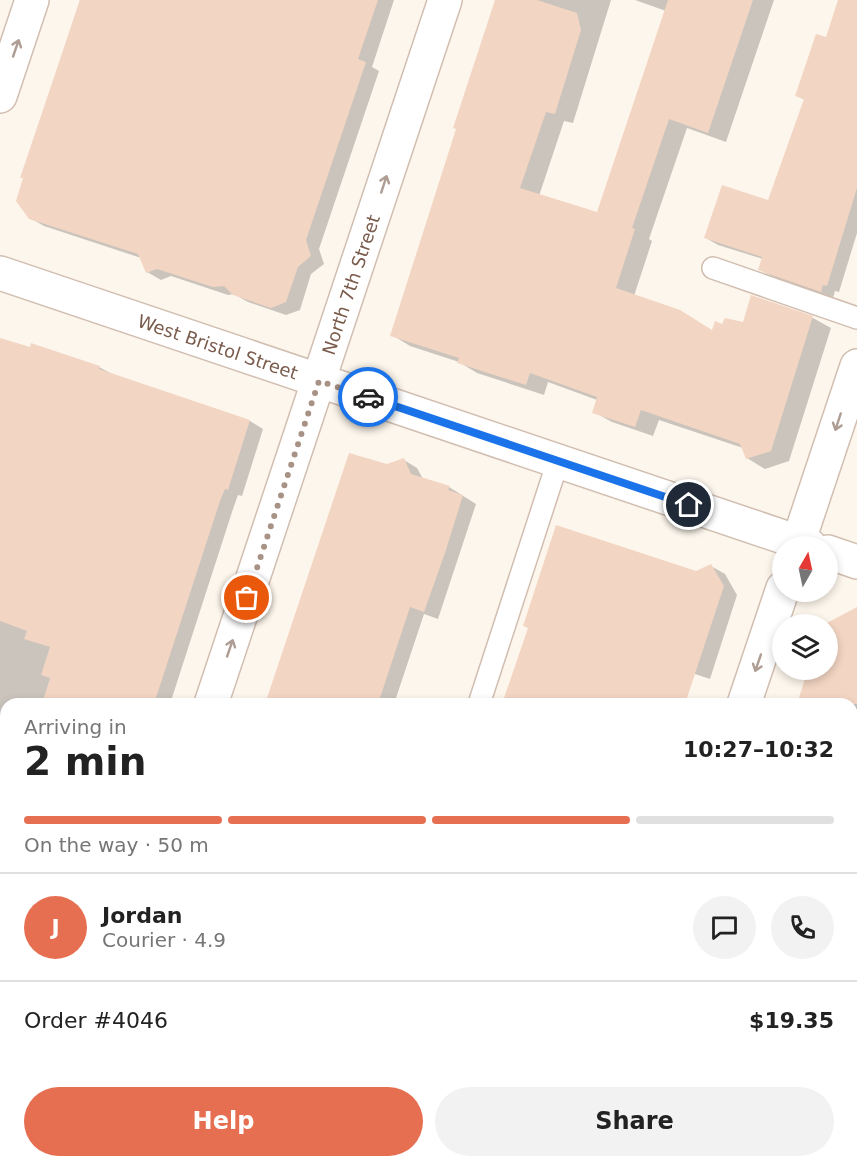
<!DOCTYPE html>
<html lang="en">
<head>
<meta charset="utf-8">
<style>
  :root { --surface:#fff; --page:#f2f2f2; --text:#222; --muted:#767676; --line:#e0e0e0; --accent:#e76f51 }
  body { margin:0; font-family:"DejaVu Sans",sans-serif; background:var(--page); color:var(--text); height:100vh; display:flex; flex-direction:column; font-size:22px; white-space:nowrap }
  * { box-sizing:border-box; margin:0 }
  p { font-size:20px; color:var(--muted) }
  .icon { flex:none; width:33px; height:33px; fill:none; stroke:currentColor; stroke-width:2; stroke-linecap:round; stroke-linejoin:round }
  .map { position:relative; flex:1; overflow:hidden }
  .details { position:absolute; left:0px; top:698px; width:858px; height:470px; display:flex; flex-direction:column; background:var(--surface); border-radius:18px 18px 0 0; box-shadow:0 3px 9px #0003 }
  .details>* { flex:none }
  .needle { width:39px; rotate:9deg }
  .controls { position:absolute; left:772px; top:536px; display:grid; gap:12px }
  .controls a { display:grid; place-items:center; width:66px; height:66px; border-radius:50%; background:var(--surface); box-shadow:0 3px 9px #0003; font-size:30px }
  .pin { position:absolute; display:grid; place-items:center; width:51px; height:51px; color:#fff; margin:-26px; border:3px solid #fff; border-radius:50%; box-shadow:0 2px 6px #0007 }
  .courier { position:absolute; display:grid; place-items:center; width:60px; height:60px; margin:-30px; border:4px solid #1a73e8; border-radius:50%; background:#fff; color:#222; box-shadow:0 2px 8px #0007 }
  .overview em { font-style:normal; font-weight:600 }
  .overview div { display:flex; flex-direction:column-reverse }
  .overview { display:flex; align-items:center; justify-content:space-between; height:102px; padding:0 24px }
  h1 { font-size:39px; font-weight:600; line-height:45px }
  .bar { display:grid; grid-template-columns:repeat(4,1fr); gap:9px 6px; align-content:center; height:72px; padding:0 24px }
  .bar i { height:8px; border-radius:4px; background:var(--line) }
  .bar .on { background:var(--accent) }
  .bar p { grid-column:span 4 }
  .line { display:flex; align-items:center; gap:15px; padding:0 24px; border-top:2px solid var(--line) }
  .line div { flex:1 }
  .round { display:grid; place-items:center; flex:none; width:63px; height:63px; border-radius:32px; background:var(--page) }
  .cta { display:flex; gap:12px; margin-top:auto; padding:12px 24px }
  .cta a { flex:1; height:69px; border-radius:36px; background:var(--accent); color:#fff; font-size:24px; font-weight:600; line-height:69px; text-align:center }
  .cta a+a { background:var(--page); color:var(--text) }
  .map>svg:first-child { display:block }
  .shadow { fill:#0003 }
  .building { fill:#f3d5c3 }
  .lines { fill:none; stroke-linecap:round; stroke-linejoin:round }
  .lane-casing { stroke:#d1beb0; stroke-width:24 }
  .street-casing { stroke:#d1beb0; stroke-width:36 }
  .lane { stroke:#fff; stroke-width:21 }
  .street { stroke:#fff; stroke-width:33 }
  .oneway { stroke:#af9d94 }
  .done { stroke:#a89285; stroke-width:6; stroke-dasharray:0 10.8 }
  .route { stroke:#1a73e8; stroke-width:8 }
  .labels { text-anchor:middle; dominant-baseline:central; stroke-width:6; stroke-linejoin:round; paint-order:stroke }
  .street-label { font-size:18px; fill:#7a5c4d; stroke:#fffaf3 }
</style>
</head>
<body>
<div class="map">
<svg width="857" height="1166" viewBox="0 0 857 1166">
  <rect width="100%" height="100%" fill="#fdf6ec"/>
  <g class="shadow">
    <polygon points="80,0 394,0 372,67 379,71 319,249 324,264 311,274 300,310 286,315 248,302 234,294 228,295 171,276 161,280 147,272 141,258 44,226 30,218 24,178 22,177"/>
    <polygon points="497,0 611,0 573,123 564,121 539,196 598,214 666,11 635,0 774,0 726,142 687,128 649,239 652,241 634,296 713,331 723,326 744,323 752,297 813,318 831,328 789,461 765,469 747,458 743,448 659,420 653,436 612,422 594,412 597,400 548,382 544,395 477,373 459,362 410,346 392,335"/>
    <polygon points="857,15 857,233 839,292 835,291 833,298 772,276 760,270 763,259 718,245 706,238 769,202 805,100 797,96 827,39"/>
    <polygon points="0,339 99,367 114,375 250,421 263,429 242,496 238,495 233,509 170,704 6,704 6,1161 16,1161 15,1166 0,1166"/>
    <polygon points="404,460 417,468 423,479 449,487 476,504 438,619 424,614 394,704 266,704 387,466"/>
    <polygon points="711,566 725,574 737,595 710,679 686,671 696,573"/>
    <polygon points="828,624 857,625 857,941 852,956 852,704 809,669 828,669"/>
    <polygon points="852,1063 857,1065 857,1097 852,1114"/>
    <polygon points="655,1161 827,1161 823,1166 652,1166"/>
  </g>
  <g class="building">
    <polygon points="80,0 378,0 358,59 366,62 306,240 311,256 298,267 286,302 271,308 233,295 224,286 213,287 157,269 146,273 138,254 29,219 16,201 23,178 20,178"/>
    <polygon points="495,0 537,0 577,13 581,30 555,114 546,112 520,188 597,212 668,0 753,0 708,133 669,119 632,228 635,229 616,288 680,310 712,330 715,321 722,324 725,318 743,322 751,295 813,316 771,451 746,459 740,444 641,410 635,427 592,413 597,397 530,373 526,385 457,363 459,358 390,336 456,129 453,128"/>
    <polygon points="838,0 857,0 857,188 827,286 823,285 821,292 758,270 762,257 704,238 722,185 768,200 804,99 795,96 816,34 826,37"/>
    <polygon points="0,338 30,347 31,343 100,366 99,369 250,420 228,490 225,489 220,501 154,704 42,704 50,678 41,675 50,647 24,639 27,631 0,621"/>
    <polygon points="349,453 387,464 404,458 411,474 450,486 448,490 463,495 446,550 424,612 410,607 378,704 265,704"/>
    <polygon points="556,525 696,571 711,564 724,586 685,704 502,704 528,628 523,626"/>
    <polygon points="857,607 857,704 797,704 808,669 828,669 828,624 825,624"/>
  </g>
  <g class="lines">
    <defs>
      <g id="lane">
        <polyline points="713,268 857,318"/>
        <polyline points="479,704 558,461"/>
        <polyline points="852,1121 857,1106"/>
        <polyline points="327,1166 328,1161"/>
        <polyline points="818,1166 823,1161"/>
      </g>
      <g id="street">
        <polyline points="0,96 32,0"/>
        <path id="s1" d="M 0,273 L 810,546"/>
        <polyline points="797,546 857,366"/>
        <polyline points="828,552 857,562"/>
        <path id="s2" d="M 211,704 L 445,0"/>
        <polyline points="744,704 783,588"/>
        <polyline points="56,1166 58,1161"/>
        <polyline points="589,1166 590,1161"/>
      </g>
    </defs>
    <use href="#lane" class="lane-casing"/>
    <use href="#street" class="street-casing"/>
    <use href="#lane" class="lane"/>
    <use href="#street" class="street"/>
  </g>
  <defs><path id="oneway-shaft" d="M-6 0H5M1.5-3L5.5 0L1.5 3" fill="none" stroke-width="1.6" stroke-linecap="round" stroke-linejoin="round" transform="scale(1.5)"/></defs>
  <g class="oneway">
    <use href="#oneway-shaft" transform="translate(16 48) rotate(-71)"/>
    <use href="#oneway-shaft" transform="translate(384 184) rotate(-72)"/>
    <use href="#oneway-shaft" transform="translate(838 422) rotate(108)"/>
    <use href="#oneway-shaft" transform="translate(230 648) rotate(-71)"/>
    <use href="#oneway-shaft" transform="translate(758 663) rotate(109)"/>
  </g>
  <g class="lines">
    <polyline class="done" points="247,598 319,381 368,397"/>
    <polyline class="route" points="368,397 689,505"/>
  </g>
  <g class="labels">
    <g class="street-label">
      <text stroke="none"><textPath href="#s2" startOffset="442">North 7th Street</textPath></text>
      <text stroke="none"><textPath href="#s1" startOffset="230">West Bristol Street</textPath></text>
    </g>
  </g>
</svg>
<div class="controls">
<a><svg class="needle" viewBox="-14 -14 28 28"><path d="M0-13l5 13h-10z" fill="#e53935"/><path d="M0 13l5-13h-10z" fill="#767676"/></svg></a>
<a><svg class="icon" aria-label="layers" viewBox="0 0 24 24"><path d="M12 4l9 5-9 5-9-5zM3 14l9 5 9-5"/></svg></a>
</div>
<div class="pin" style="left:247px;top:598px;background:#ea580c"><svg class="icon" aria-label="bag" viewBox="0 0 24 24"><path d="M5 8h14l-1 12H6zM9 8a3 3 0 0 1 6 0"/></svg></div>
<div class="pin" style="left:689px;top:505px;background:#1f2937"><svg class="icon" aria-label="home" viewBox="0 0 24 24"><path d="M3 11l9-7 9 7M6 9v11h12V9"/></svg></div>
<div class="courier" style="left:368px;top:397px"><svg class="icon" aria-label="car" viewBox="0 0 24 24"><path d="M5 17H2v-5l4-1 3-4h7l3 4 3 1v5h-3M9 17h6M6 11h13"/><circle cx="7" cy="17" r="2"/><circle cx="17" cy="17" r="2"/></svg></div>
<section class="details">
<div class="overview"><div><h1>2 min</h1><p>Arriving in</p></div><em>10:27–10:32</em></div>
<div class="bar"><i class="on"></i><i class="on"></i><i class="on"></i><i></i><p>On the way · 50 m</p></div>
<div class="line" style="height:108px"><b class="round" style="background:var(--accent);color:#fff">J</b><div><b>Jordan</b><p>Courier · 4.9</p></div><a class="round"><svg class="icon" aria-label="chat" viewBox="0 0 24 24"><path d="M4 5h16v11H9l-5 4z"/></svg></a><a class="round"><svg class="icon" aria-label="phone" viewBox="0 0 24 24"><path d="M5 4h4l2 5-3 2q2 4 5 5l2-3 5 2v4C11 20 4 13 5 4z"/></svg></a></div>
<div class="line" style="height:78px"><div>Order #4046</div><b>$19.35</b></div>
<div class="cta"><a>Help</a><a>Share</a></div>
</section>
</div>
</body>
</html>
